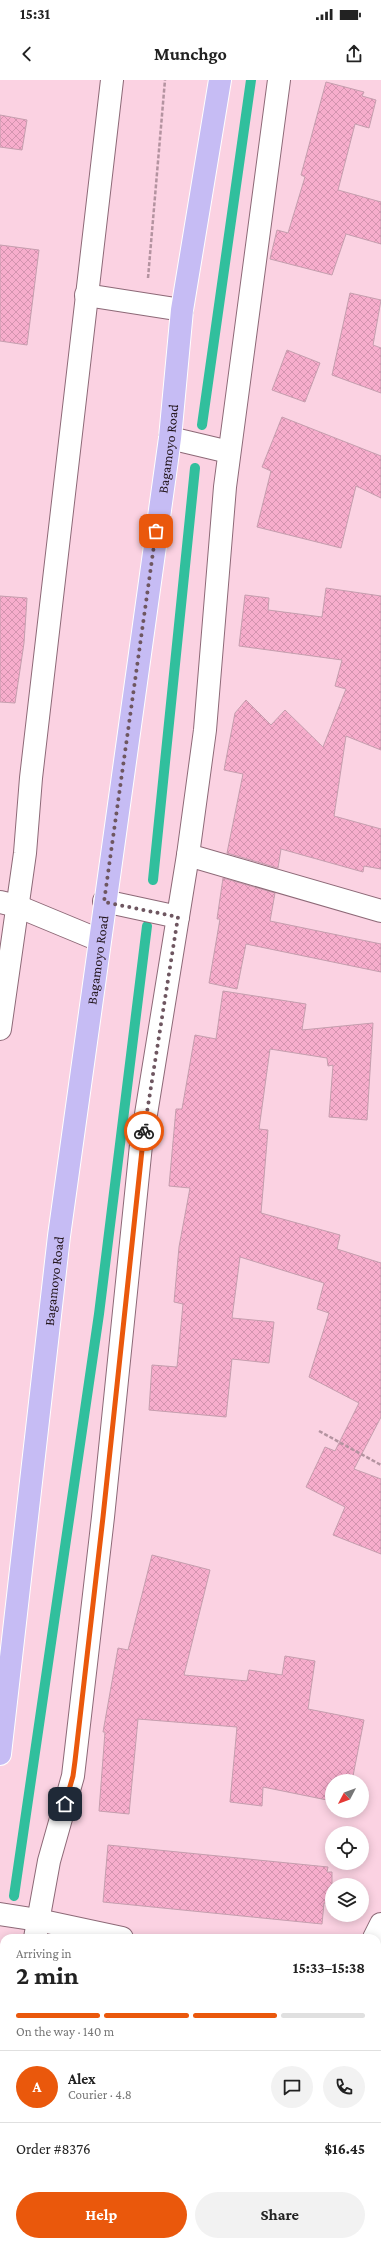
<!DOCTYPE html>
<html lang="en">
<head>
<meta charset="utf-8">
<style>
  :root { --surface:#fff; --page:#f2f2f2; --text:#222; --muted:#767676; --line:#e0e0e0; --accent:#ea580c }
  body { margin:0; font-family:"Crimson Pro",serif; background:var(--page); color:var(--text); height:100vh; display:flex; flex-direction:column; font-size:15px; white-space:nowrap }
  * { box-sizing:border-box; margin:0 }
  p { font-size:13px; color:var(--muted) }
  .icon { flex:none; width:22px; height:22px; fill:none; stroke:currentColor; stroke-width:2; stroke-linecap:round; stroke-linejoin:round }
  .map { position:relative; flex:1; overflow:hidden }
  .side { position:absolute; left:0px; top:1854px; width:381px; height:312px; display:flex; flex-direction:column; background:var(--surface); border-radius:12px 12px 0 0; box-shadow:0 2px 10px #0003 }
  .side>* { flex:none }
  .needle { width:26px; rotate:229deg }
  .buttons { position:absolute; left:325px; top:1694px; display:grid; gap:8px }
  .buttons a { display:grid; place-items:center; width:44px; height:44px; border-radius:50%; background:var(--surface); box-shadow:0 2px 10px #0003; font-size:20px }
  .pin { position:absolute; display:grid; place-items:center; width:34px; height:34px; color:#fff; margin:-17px; border-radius:8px; box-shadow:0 2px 6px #0006 }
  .courier { position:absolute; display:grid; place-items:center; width:40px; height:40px; margin:-20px; border:3px solid #ea580c; border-radius:50%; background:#fff; color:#222; box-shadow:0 1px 5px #0007 }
  .head em { font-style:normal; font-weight:700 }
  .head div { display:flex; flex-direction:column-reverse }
  .head { display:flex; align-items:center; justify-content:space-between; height:68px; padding:0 16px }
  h1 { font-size:26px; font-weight:700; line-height:30px }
  .bar { display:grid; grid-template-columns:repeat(4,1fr); gap:6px 4px; align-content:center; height:48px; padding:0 16px }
  .bar i { height:5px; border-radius:3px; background:var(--line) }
  .bar .active { background:var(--accent) }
  .bar p { grid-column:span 4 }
  .line { display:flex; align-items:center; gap:10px; padding:0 16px; border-top:1px solid var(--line) }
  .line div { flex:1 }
  .round { display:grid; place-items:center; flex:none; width:42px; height:42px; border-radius:21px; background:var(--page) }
  .cta { display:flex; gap:8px; margin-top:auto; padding:8px 16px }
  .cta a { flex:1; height:46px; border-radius:24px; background:var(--accent); color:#fff; font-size:16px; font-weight:700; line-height:46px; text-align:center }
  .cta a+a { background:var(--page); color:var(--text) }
  .status { display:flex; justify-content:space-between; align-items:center; height:28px; padding:0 20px; background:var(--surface); direction:ltr }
  .status svg { height:11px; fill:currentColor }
  header { display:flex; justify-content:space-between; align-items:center; height:52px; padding:0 16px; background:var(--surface); font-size:18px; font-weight:700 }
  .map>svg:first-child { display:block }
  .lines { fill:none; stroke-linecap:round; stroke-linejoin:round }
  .stream { stroke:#31bf9d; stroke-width:10 }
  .building { fill:url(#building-cross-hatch); stroke:#c59eae }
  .service-casing { stroke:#8d6977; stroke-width:14 }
  .minor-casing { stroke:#8d6977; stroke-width:24 }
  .trunk-casing { stroke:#fff; stroke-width:24 }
  .path { stroke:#b493a0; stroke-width:2.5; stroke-dasharray:4 2; stroke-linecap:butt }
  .service { stroke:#fff; stroke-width:13 }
  .minor { stroke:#fff; stroke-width:22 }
  .trunk { stroke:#c6bcf4; stroke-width:22 }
  .done { stroke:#6e5660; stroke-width:4; stroke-dasharray:0 7.2 }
  .route { stroke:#ea580c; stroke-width:5 }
  .labels { text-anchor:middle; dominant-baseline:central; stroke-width:3; stroke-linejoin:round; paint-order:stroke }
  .street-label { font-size:14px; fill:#22141a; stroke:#fde4ee }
</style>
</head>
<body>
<div class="status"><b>15:31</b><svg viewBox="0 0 49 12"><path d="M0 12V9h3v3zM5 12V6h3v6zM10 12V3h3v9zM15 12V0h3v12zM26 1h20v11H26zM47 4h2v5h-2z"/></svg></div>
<header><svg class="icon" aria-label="back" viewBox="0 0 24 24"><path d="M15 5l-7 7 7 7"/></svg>Munchgo<svg class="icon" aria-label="share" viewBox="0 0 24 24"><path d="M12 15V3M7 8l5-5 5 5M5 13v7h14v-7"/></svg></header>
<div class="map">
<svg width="381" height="2166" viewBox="0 0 381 2166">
  <defs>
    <pattern id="building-cross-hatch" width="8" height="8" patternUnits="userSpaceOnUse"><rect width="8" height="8" fill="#f7adcc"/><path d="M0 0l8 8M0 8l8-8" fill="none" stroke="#d394af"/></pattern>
  </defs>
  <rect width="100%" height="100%" fill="#fbd2e2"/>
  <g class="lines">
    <g class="stream">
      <polyline points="202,345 251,0"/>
      <polyline points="153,800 195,388"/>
      <polyline points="14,1816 99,1234 147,846"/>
      <polyline points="0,1919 4,1884"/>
    </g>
  </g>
  <g class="building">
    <polygon points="326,2 364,12 362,16 376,20 369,48 355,44 338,110 381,122 381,164 346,154 332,195 270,179 277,150 288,153 305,97 301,95"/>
    <polygon points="0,35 27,40 22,70 0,67"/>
    <polygon points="0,165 39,170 27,265 0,261"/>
    <polygon points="350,213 381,220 373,265 381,268 381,313 332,295"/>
    <polygon points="287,270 320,283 305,322 272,310"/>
    <polygon points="282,337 381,376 381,418 356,406 341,468 257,447 271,391 262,387"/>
    <polygon points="326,508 381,516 381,670 346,656 334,736 381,749 381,789 364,786 363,792 281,769 278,788 227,773 243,694 224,690 235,633 246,620 271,645 285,630 323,667 346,609 335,606 342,580 239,566 245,515 269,518 268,530 322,537"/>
    <polygon points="0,516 27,518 24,563 15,623 0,622"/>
    <polygon points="223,798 275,813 270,841 381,864 381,892 246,864 237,909 209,903 220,839 217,839"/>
    <polygon points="223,911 306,924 302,950 373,943 367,1040 329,1037 333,985 328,986 327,978 270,969 259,1049 268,1050 261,1133 340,1155 337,1169 381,1183 381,1337 354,1389 381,1399 381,1474 333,1455 345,1427 306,1407 325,1367 335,1371 359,1323 309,1297 329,1233 317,1229 324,1203 240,1177 232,1238 274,1242 269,1283 232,1279 226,1337 149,1330 152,1285 177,1287 183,1224 174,1222 179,1167 190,1108 169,1106 176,1029 182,1029 195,955 216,959"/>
    <polygon points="152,1475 210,1490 184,1595 247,1601 249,1590 282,1595 285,1576 315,1581 308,1629 364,1640 352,1701 332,1701 332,1721 263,1707 262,1726 230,1722 237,1647 138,1639 129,1734 99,1731 105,1652 103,1652 118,1568 128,1570"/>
    <polygon points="108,1765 328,1787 327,1792 332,1792 332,1823 324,1823 322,1844 103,1822"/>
  </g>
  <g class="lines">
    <defs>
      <polyline id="service" points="377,1905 381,1906"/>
      <g id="minor">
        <polyline points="86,215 182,230"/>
        <polyline points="170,358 229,372"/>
        <polyline points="188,775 381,831"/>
        <polyline points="104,821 178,837"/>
        <polyline points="0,822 17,826 99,860"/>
        <polyline points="0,949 25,773 31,698 112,0"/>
        <polyline points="0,1834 38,1840 122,1858"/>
        <polyline points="35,1858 49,1781 73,1696 103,1437 141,1065 188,775 205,650 225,407 279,0"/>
        <polyline points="374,1858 381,1844"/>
        <polyline points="10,2166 10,2162"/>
        <polyline points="259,2166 261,2162"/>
      </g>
      <g id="trunk">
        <path id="s1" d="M 0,1674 L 59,1156 L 170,358 L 182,230 L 220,0"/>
      </g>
    </defs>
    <use href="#service" class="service-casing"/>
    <use href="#minor" class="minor-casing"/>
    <use href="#trunk" class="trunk-casing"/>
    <g class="path">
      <polyline points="148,198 165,0"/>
      <polyline points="319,1351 381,1385"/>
    </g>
    <use href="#service" class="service"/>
    <use href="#minor" class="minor"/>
    <use href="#trunk" class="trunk"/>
  </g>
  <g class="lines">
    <polyline class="done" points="144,1051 178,837 104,822 156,451"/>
    <polyline class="route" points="65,1724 73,1696 75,1681 103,1437 144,1051"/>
  </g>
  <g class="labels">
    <g class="street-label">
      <text stroke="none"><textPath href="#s1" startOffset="1316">Bagamoyo Road</textPath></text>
      <text stroke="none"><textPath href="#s1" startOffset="800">Bagamoyo Road</textPath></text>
      <text stroke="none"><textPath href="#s1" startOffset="476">Bagamoyo Road</textPath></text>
    </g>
  </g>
</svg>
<div class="buttons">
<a><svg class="needle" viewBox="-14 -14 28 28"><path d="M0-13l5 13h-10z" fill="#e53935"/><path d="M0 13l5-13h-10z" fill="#767676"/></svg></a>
<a><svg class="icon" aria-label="locate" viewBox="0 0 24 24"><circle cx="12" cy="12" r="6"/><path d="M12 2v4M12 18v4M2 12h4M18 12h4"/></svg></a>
<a><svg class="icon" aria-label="layers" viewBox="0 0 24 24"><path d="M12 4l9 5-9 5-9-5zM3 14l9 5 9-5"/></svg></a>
</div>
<div class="pin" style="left:156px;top:451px;background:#ea580c"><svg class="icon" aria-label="bag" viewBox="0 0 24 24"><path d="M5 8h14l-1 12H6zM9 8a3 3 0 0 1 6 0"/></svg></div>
<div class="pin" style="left:65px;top:1724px;background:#1f2937"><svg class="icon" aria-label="home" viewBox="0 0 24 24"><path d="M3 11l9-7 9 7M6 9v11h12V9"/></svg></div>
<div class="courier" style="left:144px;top:1051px"><svg class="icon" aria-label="bike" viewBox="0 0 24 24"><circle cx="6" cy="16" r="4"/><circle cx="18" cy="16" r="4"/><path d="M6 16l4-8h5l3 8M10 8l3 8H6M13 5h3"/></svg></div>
<section class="side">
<div class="head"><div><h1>2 min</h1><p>Arriving in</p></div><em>15:33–15:38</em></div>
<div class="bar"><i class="active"></i><i class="active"></i><i class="active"></i><i></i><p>On the way · 140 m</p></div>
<div class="line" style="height:72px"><b class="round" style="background:var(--accent);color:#fff">A</b><div><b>Alex</b><p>Courier · 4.8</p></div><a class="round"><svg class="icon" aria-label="chat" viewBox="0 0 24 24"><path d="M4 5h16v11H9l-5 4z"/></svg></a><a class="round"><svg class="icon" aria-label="phone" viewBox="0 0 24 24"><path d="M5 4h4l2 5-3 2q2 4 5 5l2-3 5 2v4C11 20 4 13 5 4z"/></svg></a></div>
<div class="line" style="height:52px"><div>Order #8376</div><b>$16.45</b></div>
<div class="cta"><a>Help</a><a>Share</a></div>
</section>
</div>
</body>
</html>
